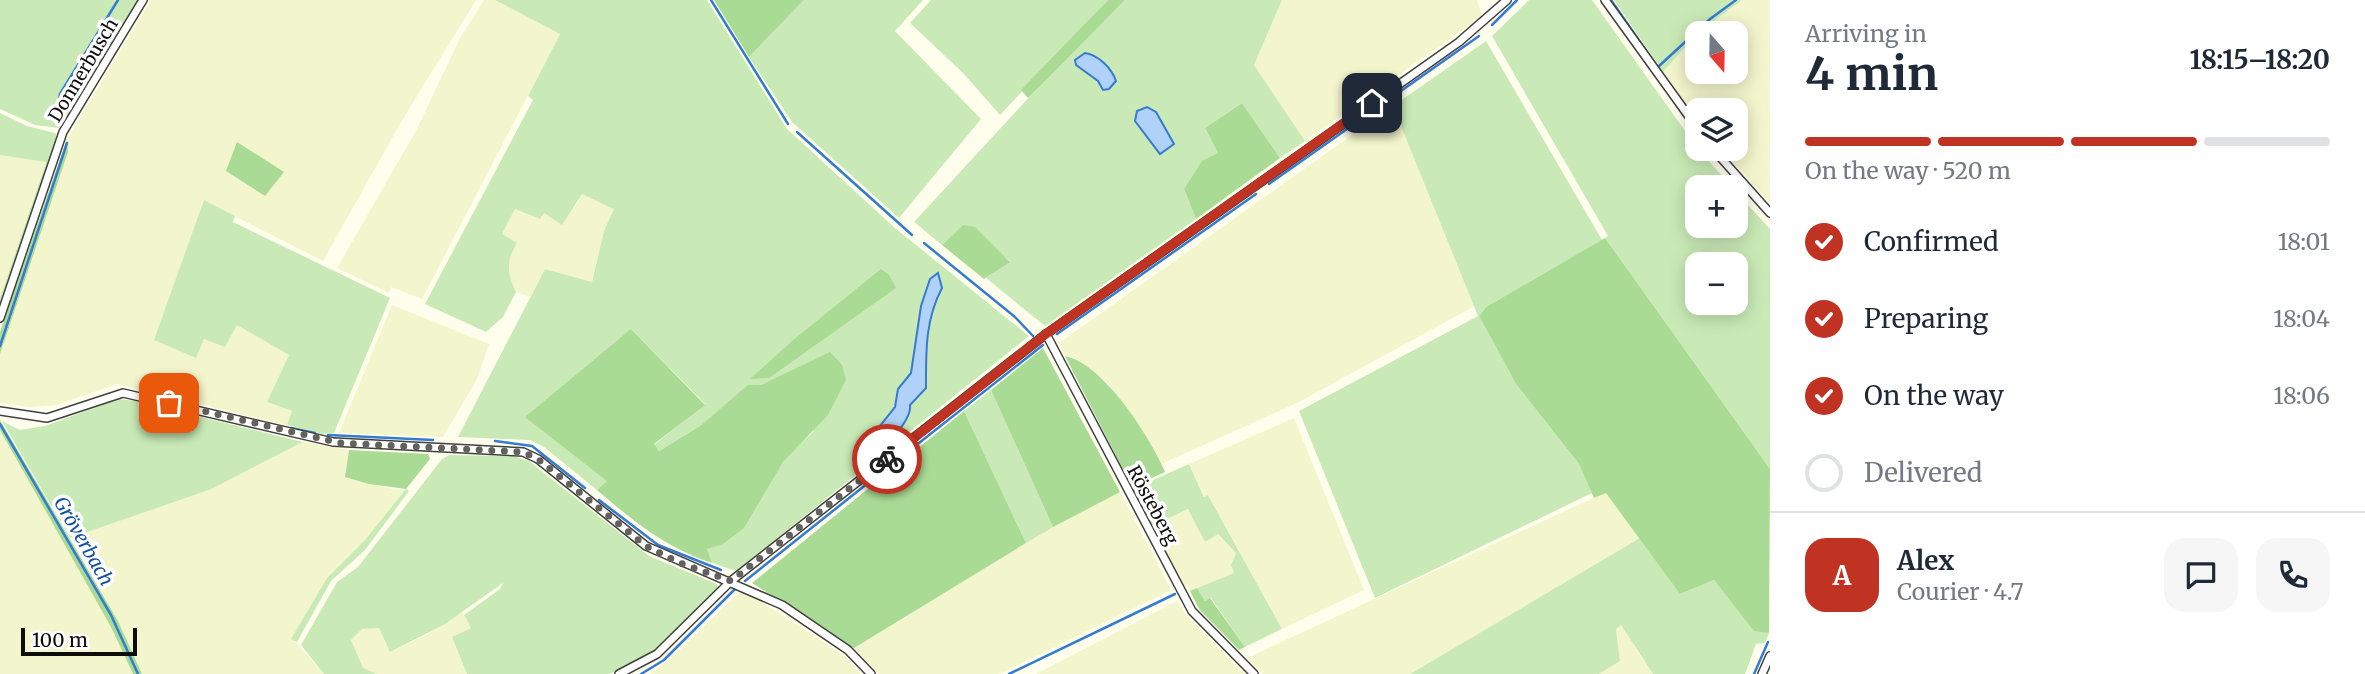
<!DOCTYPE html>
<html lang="en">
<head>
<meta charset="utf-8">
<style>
  :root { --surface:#fff; --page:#f6f6f7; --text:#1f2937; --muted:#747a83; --line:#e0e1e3; --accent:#c03221 }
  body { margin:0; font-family:Merriweather,serif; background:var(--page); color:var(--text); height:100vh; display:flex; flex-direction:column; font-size:26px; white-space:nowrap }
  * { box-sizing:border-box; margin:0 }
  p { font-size:23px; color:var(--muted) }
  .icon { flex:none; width:38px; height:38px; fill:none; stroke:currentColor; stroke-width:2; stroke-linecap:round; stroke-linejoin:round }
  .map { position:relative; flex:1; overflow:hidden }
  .details { display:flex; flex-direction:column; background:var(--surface); width:595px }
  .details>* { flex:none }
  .needle { width:46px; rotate:160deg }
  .tools { position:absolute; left:1685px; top:21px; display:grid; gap:14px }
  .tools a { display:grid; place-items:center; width:63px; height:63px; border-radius:14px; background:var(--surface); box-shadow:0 4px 18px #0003; font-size:35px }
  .scale { position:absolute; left:21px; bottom:18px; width:116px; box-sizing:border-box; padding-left:7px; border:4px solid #0d0d0d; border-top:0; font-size:19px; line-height:24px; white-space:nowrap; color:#0d0d0d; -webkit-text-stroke:5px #fff; paint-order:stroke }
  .pin { position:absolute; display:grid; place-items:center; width:60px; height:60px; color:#fff; margin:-30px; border-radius:14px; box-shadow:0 4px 10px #0006 }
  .courier { position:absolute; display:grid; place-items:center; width:70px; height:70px; margin:-35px; border:5px solid #c03221; border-radius:50%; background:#fff; color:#222; box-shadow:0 2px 9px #0007 }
  .headline em { font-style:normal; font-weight:700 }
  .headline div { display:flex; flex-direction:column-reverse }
  .headline { display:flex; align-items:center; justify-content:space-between; height:119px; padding:0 35px }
  h1 { font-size:46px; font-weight:700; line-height:52px }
  .bar { display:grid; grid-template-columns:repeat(4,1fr); gap:10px 7px; align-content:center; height:84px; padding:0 35px }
  .bar i { height:9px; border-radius:5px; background:var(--line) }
  .bar .on { background:var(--accent) }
  .bar p { grid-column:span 4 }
  .line { display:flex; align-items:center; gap:18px; padding:0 35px; border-top:2px solid var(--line) }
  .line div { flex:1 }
  .round { display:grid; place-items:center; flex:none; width:74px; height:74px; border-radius:21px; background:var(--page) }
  ol { padding:0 35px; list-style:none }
  li { display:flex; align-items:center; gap:21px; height:77px }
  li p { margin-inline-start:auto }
  li .icon { padding:7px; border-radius:50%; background:var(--accent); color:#fff; stroke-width:4 }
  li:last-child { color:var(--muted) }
  li i { width:38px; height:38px; border:4px solid var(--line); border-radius:50% }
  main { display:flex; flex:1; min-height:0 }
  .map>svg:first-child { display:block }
  .farmland { fill:#f3f5cc }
  .green { fill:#c9eab6; fill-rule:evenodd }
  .forest { fill:#aadb94 }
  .water { fill:#b0d2f8; stroke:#357bd1; stroke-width:2 }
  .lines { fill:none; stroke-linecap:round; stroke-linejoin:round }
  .stream { stroke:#357bd1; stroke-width:2.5 }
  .minor-casing { stroke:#404040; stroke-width:10 }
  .minor { stroke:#fff; stroke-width:7 }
  .done { stroke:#62615b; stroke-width:7; stroke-dasharray:0 12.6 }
  .route { stroke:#c03221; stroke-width:9 }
  .labels { text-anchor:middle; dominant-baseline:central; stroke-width:7; stroke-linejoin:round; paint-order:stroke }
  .street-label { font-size:18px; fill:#0d0d0d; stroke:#fff }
  .water-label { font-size:19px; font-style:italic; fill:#134ea2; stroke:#fff }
</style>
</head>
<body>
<main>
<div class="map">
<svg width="1770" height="674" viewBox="0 0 1770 674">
  <rect width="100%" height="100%" fill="#fffeed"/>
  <g class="farmland">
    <polygon points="151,0 476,0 401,122 323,261 203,200 178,349 196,358 204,339 236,324 289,355 267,402 292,411 287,425 117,384 56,405 29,407 0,403 0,354 68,152 67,139"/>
    <polygon points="484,0 495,0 560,34 422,299 391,287 389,293 337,268 417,129 460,38"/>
    <polygon points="1282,0 1477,0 1482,16 1305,141 1254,65"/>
    <polygon points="1742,0 1770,0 1770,203 1721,149 1736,149 1736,110 1698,110 1697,118 1663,72 1697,35 1698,72 1736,72 1736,33 1700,33"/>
    <polygon points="1393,106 1475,303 1473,307 1297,403 1161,464 1108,383 1075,358 1065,356 1059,343"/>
    <polygon points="0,155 46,161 0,298"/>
    <polygon points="582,193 615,209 604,231 592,282 545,269 530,297 516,292 509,277 508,264 512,251 502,234 515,209 539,219 544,212 575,208"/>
    <polygon points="392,305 489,344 477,379 443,437 339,433"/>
    <polygon points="1294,418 1364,590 1282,629 1209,496 1205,497 1189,464"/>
    <polygon points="0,430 111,627 133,674 0,674"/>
    <polygon points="303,442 349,450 345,477 395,490 406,489 365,540 327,578 292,638 324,674 142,674 118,621 70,538 209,490"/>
    <polygon points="1120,492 1171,590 999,674 879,674 854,648 1080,510"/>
    <polygon points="1606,492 1640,538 1410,674 1263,674 1247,658"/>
    <polygon points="1189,509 1205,542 1217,534 1236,553 1233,559 1234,573 1190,591 1187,585 1182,586 1153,526"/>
    <polygon points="740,592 765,604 846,657 861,674 650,674 672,657"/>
    <polygon points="1177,601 1186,615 1244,674 1036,674"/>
    <polygon points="462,612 471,628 452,637 467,674 377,674 363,669 351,640 362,629 379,628 390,652 426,635"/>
    <polygon points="1621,624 1639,654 1653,674 1599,674 1620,661 1616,628"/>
  </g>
  <g class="green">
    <polygon points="0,0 139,0 59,128 35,125 0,109"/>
    <path d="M 495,0 L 707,0 L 787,129 L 895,228 L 1029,336 L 736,571 L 712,563 L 706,549 C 751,536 758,496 783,462 C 791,451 804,441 814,431 L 787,374 L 761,385 L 748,386 L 700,426 L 659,451 L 654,445 L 705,404 L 631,329 L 608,481 L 597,490 L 544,447 L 530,440 L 458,437 L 545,269 L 592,282 L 604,231 L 614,209 L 582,194 L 562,225 L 544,213 L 540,219 L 515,209 L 502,234 L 517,243 C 506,261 507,273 516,292 L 503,317 L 486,332 L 425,304 L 533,100 L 528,96 L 560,34 Z"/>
    <polygon points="804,0 923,0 895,31 981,119 899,218 792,122 749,57"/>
    <polygon points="931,0 1108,0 1000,115 963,73 910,23"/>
    <polygon points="1125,0 1282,0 1254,65 1305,141 1280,158 1242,103 1205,128 1218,153 1184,189 1196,219 1045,326 986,278 1010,261 963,225 942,245 914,222 1058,66"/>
    <path d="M 1529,0 L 1592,0 L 1698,149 L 1732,187 L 1698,187 L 1698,226 L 1736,226 L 1736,192 L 1770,229 L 1770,469 L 1605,238 L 1608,236 L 1492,36 ZM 1698,264 L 1736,264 L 1736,303 L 1698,303 Z"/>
    <polygon points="1614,0 1742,0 1698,33 1663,72"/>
    <polygon points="1486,41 1602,240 1486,307 1479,316 1516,384 1579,464 1592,493 1375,598 1299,411 1478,316 1393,106"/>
    <polygon points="0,113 27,126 55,133 58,138 0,312 0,298 46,162 0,155"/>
    <polygon points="204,200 235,216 233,222 390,298 334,433 323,434 287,425 292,411 267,402 289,355 237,325 225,347 204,339 196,358 154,340"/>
    <polygon points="991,390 1053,527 1026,543 964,411"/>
    <polygon points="118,399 136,401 303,442 209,490 70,538 2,421 20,430 45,426"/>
    <polygon points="449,455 513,456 529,461 649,556 717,584 717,590 660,647 644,660 624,669 608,674 467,674 452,637 471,628 464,615 500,589 503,583 445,624 390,652 379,628 362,629 351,640 363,668 377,674 324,674 301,645 337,582 358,567 442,459"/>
    <polygon points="1189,464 1204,497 1208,495 1282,629 1245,647 1211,598 1205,601 1197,588 1234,573 1231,565 1236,553 1218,534 1205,542 1188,509 1153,526 1133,489"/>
    <polygon points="406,489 409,491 365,550 331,581 297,642 291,639 327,578 365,540"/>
    <polygon points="1640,538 1680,594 1714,580 1754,630 1769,633 1765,643 1756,644 1745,674 1653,674 1621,625 1616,629 1620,661 1599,674 1410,674"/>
  </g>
  <g class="forest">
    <polygon points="714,0 804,0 749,57"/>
    <polygon points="1108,0 1125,0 1028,98 1021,90"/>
    <polygon points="1242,103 1280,158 1196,219 1184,189 1202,161 1218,153 1205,128"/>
    <polygon points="67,139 68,152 0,354 0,332"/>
    <polygon points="237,142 284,172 265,196 226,171"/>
    <polygon points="963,225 975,227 1010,262 984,279 942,245"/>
    <polygon points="1605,238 1770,469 1769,633 1754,631 1714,580 1680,594 1606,493 1594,498 1579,464 1516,384 1479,316 1486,307"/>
    <polygon points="881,269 889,275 896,288 769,378 750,379 792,341"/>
    <path d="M 631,329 L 705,405 L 654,444 L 659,451 L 700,426 L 748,385 L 761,385 L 830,352 L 842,365 L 846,380 L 828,415 L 783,462 L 744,528 L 723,544 L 707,549 L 712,563 C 666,548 633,521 597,490 L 607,481 L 525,417 Z"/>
    <polygon points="1043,348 1120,492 1053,527 991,390"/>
    <path d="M 1065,356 C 1104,364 1149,436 1165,472 L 1132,487 Z"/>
    <polygon points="964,411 1026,543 854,648 752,583"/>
    <polygon points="0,420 118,621 142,674 133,674 111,627 0,430"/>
    <polygon points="349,450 428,454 430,459 406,489 369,484 345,477"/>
    <polygon points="1197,588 1205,601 1210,598 1245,647 1239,650 1199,609 1190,591"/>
  </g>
  <g class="water">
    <path d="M 1085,53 C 1099,55 1112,69 1116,81 L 1109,89 L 1103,90 L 1098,81 L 1076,65 L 1075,60 Z"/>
    <polygon points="1147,107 1156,112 1174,144 1160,154 1135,121 1137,111"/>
    <path d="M 938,273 L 942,288 C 925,320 926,352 926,388 L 910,405 C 913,421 877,458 860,458 L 864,446 L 895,407 L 898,389 L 911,373 L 921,306 L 930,279 Z"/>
  </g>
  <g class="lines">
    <g class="stream">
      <polyline points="711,0 788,124"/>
      <polyline points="1611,0 1654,62"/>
      <polyline points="1492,25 1517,0"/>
      <polyline points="1658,67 1710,19 1736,0"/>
      <polyline points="62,123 58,105 60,94 118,0"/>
      <polyline points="797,132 912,235"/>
      <polyline points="1269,184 1479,36"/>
      <polyline points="924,243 1015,317 1033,336"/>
      <polyline points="1057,334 1256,194"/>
      <polyline points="0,346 67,143"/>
      <polyline points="0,424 111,615 138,674"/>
      <polyline points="291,428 315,433"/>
      <polyline points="328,435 433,440"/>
      <polyline points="495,441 532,446 585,488"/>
      <polyline points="881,473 1043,345"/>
      <polyline points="599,500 658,545 721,570"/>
      <polyline points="745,581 873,479"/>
      <polyline points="641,674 664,660 735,589"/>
      <polyline points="1009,674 1175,594"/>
      <polyline points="1754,674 1768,642"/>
    </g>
    <defs>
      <g id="minor">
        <polyline points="1605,0 1698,129"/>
        <polyline points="1713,149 1770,213"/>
        <polyline points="0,318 63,132 143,0"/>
        <polyline points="1046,334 1192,611 1254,674"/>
        <polyline points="0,411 47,418 123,393 333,442 523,452 538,459 646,546 782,605 848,650 871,674"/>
        <polyline points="619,674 657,654 731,581 1046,334 1459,42 1507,0"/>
        <polyline points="1762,674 1770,656"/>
      </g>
    </defs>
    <use href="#minor" class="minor-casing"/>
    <use href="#minor" class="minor"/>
  </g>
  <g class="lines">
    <polyline class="done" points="169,403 340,443 523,452 538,459 646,546 680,563 731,581 887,459"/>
    <polyline class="route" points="887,459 1046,334 1372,103"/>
  </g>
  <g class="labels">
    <g class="street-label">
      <text transform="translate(83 70) rotate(-59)">Donnerbusch</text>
      <text transform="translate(1153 505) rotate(62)">Rösteberg</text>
    </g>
    <g class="water-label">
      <text transform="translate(84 541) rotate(60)">Gröverbach</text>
    </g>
  </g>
</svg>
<div class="tools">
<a><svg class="needle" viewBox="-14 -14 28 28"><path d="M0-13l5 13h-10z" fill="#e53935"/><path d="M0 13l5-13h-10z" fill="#747a83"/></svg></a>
<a><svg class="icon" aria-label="layers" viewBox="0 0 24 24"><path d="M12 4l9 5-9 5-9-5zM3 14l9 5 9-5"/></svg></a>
<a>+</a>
<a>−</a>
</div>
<div class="scale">100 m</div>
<div class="pin" style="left:169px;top:403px;background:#ea580c"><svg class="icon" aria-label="bag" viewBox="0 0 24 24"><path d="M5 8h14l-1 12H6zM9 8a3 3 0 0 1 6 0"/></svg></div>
<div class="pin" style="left:1372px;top:103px;background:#1f2937"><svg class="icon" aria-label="home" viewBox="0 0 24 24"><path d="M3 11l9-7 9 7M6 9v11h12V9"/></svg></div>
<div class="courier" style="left:887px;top:459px"><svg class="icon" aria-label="bike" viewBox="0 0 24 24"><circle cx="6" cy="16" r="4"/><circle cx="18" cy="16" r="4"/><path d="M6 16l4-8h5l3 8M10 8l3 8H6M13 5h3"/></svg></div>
</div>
<section class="details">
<div class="headline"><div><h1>4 min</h1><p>Arriving in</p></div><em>18:15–18:20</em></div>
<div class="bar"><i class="on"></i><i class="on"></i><i class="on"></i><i></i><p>On the way · 520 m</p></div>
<ol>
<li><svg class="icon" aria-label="check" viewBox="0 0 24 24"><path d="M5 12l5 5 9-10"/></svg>Confirmed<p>18:01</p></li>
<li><svg class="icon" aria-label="check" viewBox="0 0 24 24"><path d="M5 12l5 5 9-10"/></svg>Preparing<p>18:04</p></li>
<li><svg class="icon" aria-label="check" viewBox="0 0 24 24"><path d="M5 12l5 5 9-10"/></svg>On the way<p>18:06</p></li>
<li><i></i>Delivered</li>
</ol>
<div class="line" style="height:126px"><b class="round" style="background:var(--accent);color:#fff">A</b><div><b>Alex</b><p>Courier · 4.7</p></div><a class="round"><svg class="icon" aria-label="chat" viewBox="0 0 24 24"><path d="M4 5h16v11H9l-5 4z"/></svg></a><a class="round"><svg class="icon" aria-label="phone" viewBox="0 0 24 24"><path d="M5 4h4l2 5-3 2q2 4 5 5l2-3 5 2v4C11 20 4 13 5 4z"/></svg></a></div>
</section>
</main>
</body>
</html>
